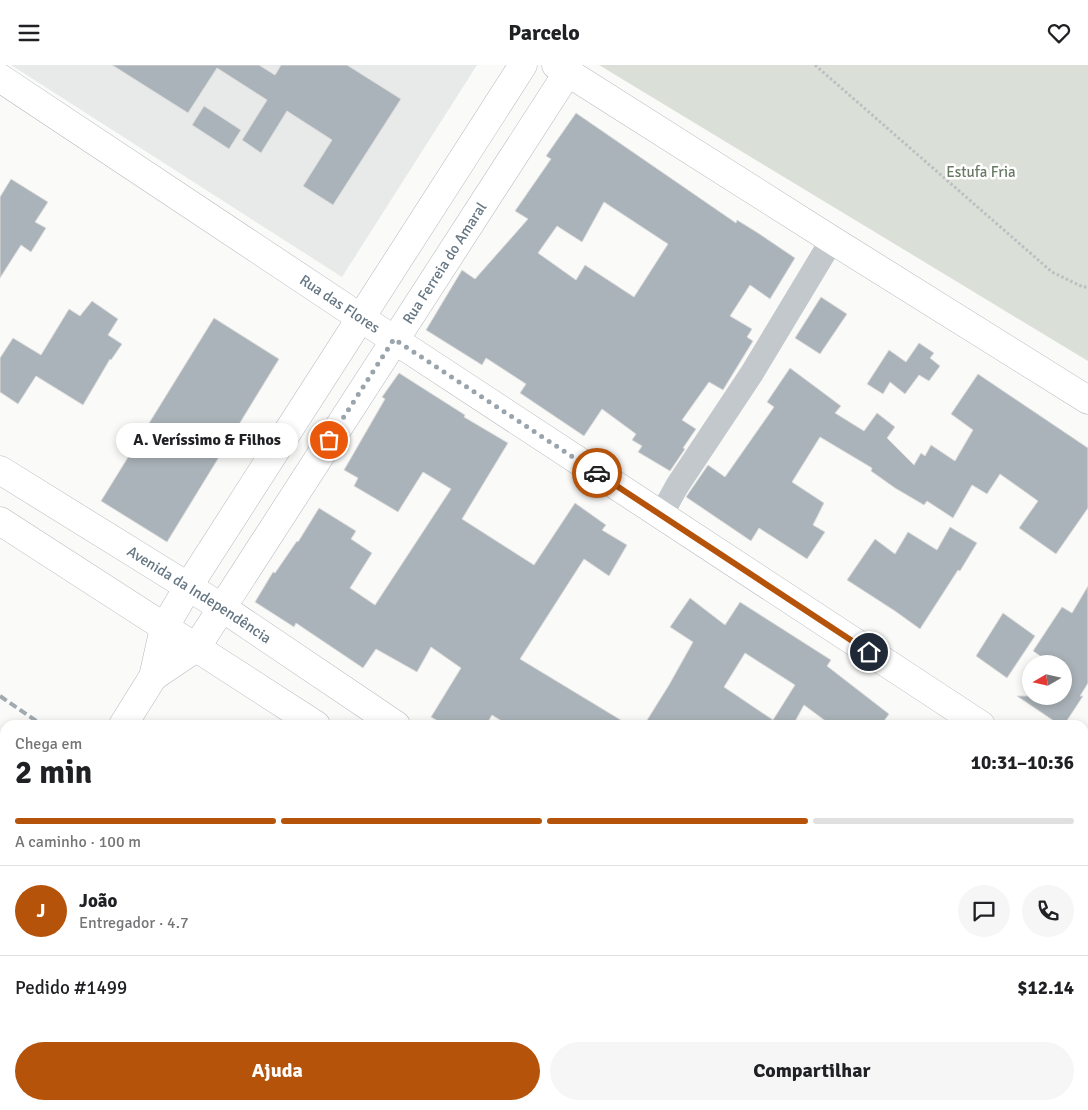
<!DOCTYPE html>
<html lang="pt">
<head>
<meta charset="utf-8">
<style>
  :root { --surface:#fff; --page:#f6f6f6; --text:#202124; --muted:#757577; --line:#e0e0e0; --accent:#b45309 }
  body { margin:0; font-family:Signika,sans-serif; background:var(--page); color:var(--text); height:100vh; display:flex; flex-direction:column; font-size:19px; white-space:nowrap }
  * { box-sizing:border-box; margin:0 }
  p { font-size:16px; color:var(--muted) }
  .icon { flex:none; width:28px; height:28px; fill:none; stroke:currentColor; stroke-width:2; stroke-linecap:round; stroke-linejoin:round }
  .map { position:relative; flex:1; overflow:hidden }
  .drawer { position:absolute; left:0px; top:655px; width:1089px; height:390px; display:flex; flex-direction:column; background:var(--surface); border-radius:15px 15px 0 0; box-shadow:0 2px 8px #0003 }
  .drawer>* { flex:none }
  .needle { width:32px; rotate:261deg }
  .fabs { position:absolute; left:1022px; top:590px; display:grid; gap:10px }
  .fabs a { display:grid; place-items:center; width:50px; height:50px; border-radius:50%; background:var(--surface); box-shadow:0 2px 8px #0003; font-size:25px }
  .pin { position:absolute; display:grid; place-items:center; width:42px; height:42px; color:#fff; margin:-21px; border:2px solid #fff; border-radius:50%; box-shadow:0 1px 5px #0007 }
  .courier { position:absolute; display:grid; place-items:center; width:50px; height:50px; margin:-25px; border:4px solid #b45309; border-radius:50%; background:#fff; color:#222; box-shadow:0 1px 6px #0007 }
  .bubble { position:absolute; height:35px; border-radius:18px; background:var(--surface); box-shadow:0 2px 8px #0003; font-size:16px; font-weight:800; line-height:35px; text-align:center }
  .overview em { font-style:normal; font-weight:800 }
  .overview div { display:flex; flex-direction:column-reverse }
  .overview { display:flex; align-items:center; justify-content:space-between; height:85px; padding:0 15px }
  h1 { font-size:32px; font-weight:800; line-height:38px }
  .bar { display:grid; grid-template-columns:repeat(4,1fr); gap:8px 5px; align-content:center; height:60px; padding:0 15px }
  .bar i { height:6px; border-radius:4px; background:var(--line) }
  .bar .current { background:var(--accent) }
  .bar p { grid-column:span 4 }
  .line { display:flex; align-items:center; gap:12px; padding:0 15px; border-top:1px solid var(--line) }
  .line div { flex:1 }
  .round { display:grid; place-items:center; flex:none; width:52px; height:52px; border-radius:26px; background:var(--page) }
  .action { display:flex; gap:10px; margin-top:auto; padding:10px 15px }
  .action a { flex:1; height:58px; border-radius:30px; background:var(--accent); color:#fff; font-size:20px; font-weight:800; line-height:58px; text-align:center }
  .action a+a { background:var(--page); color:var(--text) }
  header { display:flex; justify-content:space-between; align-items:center; height:65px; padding:0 15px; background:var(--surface); font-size:22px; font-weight:800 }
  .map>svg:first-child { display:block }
  .built { fill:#e8e9e9 }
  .green { fill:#dadfd7 }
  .building { fill:#aab3b9; stroke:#dcdcda; fill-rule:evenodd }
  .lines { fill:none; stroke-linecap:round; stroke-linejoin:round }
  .secondary-casing { stroke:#b3babf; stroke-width:29 }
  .primary-casing { stroke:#b5babe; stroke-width:29 }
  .path { stroke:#bbbfc2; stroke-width:3; stroke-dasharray:2.5 2.5; stroke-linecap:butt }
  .lane { stroke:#c3c8cc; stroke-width:11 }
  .street { stroke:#c3c8cc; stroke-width:24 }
  .secondary { stroke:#fff; stroke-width:28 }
  .primary { stroke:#fff; stroke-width:28 }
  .rail { stroke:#a2aab0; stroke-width:4; stroke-dasharray:8 4; stroke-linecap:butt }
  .done { stroke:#99a4ac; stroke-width:5; stroke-dasharray:0 9 }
  .route { stroke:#b45309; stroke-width:6 }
  .labels { text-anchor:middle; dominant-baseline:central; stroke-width:5; stroke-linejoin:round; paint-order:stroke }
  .park-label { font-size:15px; fill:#687a64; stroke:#fff }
  .street-label { font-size:15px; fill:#657683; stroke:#fff }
</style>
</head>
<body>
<header><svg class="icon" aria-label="menu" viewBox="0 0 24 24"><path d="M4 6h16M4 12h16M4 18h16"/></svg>Parcelo<svg class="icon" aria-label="heart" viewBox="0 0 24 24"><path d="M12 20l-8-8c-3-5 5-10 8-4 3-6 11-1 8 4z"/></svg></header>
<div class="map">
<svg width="1088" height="1045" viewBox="0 0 1088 1045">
  <rect width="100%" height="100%" fill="#fafaf8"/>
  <polygon class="built" points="11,0 477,0 342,212"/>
  <polygon class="green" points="599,0 1088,0 1088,296"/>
  <g class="building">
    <polygon points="112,0 259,0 275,10 281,0 347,0 401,34 333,140 303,121 332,75 287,46 261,88 242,75 267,35 217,3 188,48"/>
    <polygon points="204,41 241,65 229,84 192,60"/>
    <path d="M 576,48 L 736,158 L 737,155 L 758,168 L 795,193 L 770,234 L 750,220 L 730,251 L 752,264 L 747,272 L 753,276 L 723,325 L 709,317 L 682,355 L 696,364 L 683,383 L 685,384 L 670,406 L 638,387 L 642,381 L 632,375 L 636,369 L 602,344 L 584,371 L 520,328 L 526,319 L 486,293 L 482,300 L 426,265 L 462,205 L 475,214 L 528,154 L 515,146 L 551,94 L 546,91 ZM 604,137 L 668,179 L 634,232 L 585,200 L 576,215 L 538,188 L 557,161 L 582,177 Z"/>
    <polygon points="11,114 48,137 35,157 46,163 31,187 21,180 0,213 0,132"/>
    <polygon points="821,232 847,249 820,289 795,273"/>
    <polygon points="92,236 118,254 108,270 122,279 111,295 110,294 83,340 36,311 18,339 0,327 0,293 13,273 41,290 69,244 80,251"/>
    <polygon points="214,253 279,294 167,477 101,436"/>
    <polygon points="919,278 934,288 930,293 940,301 929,316 919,310 905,329 890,317 883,329 867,319 889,285 906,297"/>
    <polygon points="790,303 841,341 835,348 864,366 877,348 895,362 887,373 914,400 921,388 925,391 931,380 955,396 973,365 951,349 978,309 1088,383 1088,443 1056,489 1019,463 1038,436 1000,409 987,429 972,420 953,453 927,436 924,440 895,423 871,406 872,403 820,372 792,417 824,438 813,460 825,467 807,494 759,463 751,476 686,432 708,400 725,412 774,342 767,337"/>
    <polygon points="399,308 465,350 464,352 508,378 462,454 534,500 575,438 606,460 602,465 627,480 609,511 584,494 520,594 629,660 508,660 492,650 486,660 445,660 431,652 461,603 431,582 417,607 376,584 363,603 296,558 294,562 255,537 273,507 275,508 297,476 298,477 319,443 356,466 351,474 372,488 350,523 375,540 451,424 423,407 398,447 354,421 358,413 344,405 385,334 382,332"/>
    <polygon points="950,462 977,478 960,506 958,505 920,564 895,546 847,515 875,474 895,489 908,467 937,485"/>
    <polygon points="1088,521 1088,618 1080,631 1083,631 1064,660 1060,660 1017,631 1064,631 1064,599 1052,599 1033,586 1062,542 1072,548"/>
    <path d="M 690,533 L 725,560 L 740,537 L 831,595 L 827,601 L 889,649 L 881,660 L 831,660 L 804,640 L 793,660 L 644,660 L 669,620 L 693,577 L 670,562 ZM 745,588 L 795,620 L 773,655 L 724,622 Z"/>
    <polygon points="1003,548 1035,571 1007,613 976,591"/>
  </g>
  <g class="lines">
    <defs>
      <g id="secondary">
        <polyline points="556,0 832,175 1088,335"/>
        <path id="s1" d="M 0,13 L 361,253 L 981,660"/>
        <path id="s2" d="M 153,612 L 196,583 L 568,7"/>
        <polyline points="123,660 153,612 164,563 188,522 523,0"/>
        <polyline points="1084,748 1088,741"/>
        <polyline points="1084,829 1088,822"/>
        <polyline points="949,1045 952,1040"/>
      </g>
      <g id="primary">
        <path id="s3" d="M 0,405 L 221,542 L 396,660"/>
        <polyline points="0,456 316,660"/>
        <polyline points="0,732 5,734"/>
        <polyline points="529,1040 537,1045"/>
        <polyline points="907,1040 915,1045"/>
        <polyline points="993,1040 1000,1045"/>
      </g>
    </defs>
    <use href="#secondary" class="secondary-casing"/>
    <use href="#primary" class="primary-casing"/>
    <polyline class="path" points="815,0 1052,207 1083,222 1088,222"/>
    <g class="lane">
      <polyline points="0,958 5,957"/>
      <polyline points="0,1010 5,1009"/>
      <polyline points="511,1045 515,1040"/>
    </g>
    <g class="street">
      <polyline points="661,450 677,421 752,308 832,175"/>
      <polyline points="0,834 5,834"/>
      <polyline points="76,1040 78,1045"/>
    </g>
    <use href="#secondary" class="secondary"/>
    <use href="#primary" class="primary"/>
    <g class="rail">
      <polyline points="0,631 42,660"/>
      <polyline points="619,1040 626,1045"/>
    </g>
  </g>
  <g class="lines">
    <polyline class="done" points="329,375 394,274 597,408"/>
    <polyline class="route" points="597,408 869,587"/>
  </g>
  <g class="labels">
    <g class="park-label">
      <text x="981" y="107">Estufa Fria</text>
    </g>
    <g class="street-label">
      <text stroke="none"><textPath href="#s2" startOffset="510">Rua Ferreia do Amaral</textPath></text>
      <text stroke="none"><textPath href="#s1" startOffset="408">Rua das Flores</textPath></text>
      <text stroke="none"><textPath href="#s3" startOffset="235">Avenida da Independência</textPath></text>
    </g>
  </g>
</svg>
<div class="fabs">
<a><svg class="needle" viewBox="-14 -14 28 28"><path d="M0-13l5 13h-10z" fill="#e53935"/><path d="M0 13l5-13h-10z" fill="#757577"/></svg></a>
</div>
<div class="pin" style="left:329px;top:375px;background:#ea580c"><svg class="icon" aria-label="bag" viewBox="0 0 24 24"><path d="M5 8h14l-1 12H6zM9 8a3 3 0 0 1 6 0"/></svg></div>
<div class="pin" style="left:869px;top:587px;background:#1f2937"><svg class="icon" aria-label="home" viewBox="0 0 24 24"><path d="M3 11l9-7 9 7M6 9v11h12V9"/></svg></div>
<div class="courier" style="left:597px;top:408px"><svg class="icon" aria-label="car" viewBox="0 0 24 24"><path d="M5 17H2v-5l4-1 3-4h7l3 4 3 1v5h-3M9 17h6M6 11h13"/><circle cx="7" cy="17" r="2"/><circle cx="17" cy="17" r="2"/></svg></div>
<div class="bubble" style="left:116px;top:358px;width:182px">A. Veríssimo &amp; Filhos</div>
<section class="drawer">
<div class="overview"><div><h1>2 min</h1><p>Chega em</p></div><em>10:31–10:36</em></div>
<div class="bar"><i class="current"></i><i class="current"></i><i class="current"></i><i></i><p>A caminho · 100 m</p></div>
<div class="line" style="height:90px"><b class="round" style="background:var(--accent);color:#fff">J</b><div><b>João</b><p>Entregador · 4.7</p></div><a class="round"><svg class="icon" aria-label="chat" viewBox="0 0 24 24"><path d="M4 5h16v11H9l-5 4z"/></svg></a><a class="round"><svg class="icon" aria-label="phone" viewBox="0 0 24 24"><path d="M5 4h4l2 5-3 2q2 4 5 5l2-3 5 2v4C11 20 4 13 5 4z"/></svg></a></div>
<div class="line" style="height:65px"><div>Pedido #1499</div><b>$12.14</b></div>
<div class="action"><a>Ajuda</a><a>Compartilhar</a></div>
</section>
</div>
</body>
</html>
